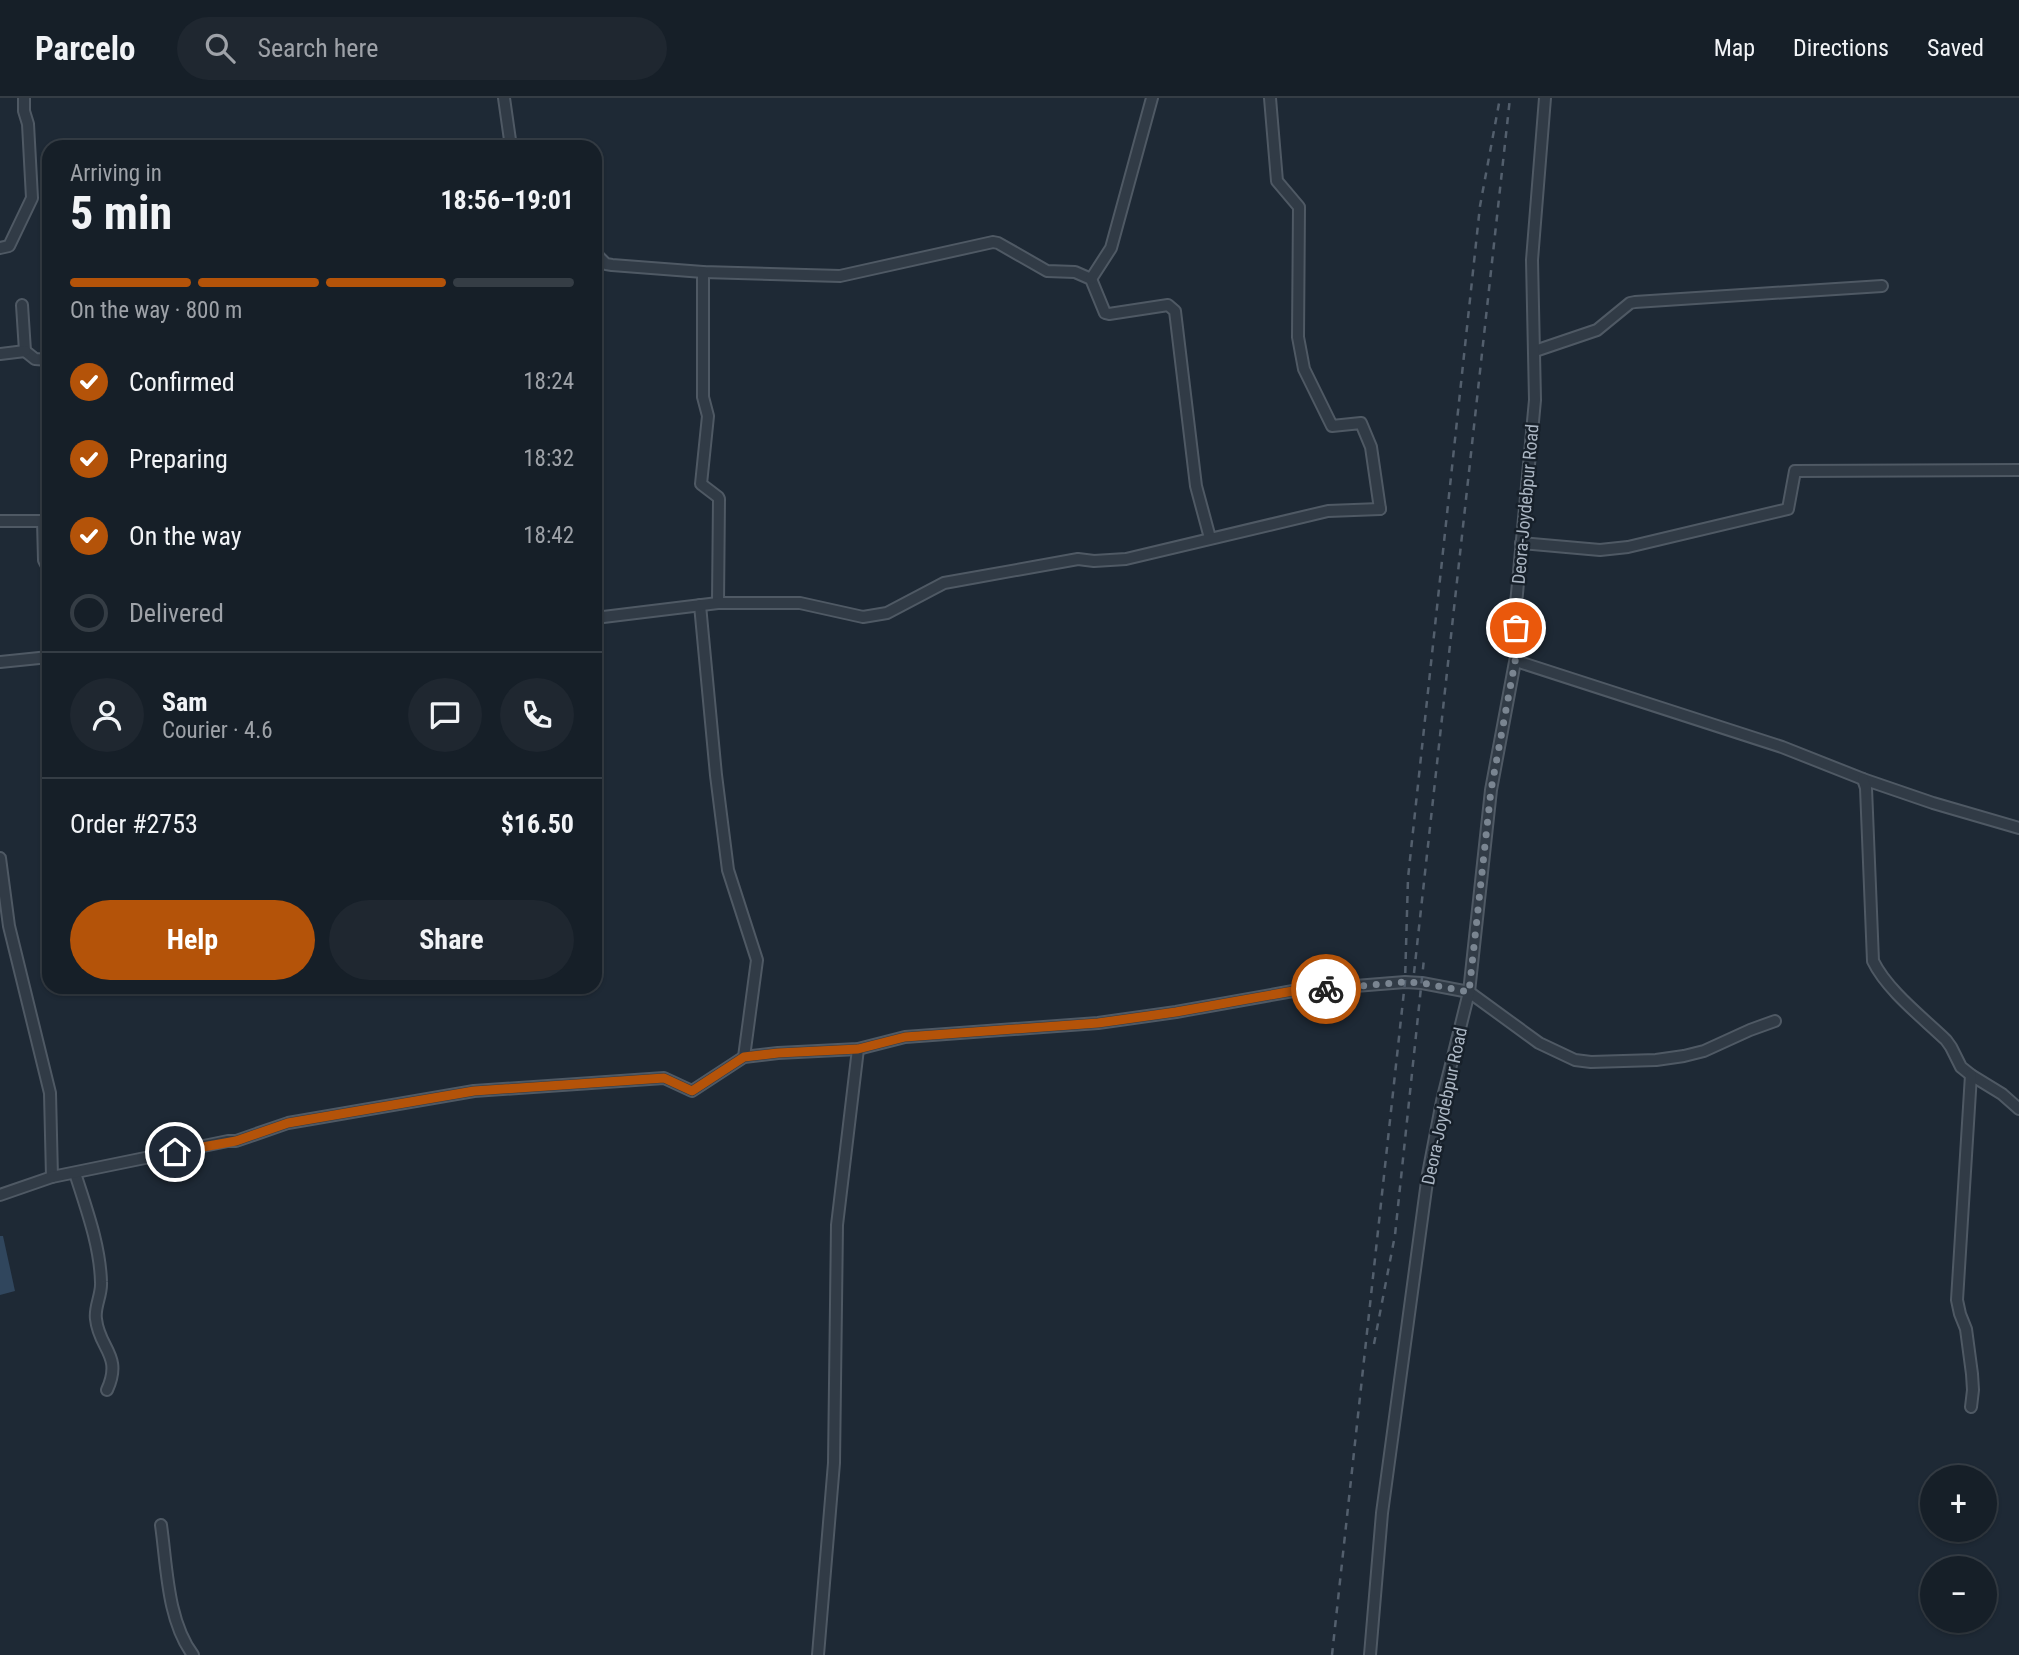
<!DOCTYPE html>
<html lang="en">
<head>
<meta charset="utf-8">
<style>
  :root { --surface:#161f28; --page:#1f2730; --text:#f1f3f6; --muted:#9ea2a8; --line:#353d45; --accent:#b45309 }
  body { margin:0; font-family:"Roboto Condensed",sans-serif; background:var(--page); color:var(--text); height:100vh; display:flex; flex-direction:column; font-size:26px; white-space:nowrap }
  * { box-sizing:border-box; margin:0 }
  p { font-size:23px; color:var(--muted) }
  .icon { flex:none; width:38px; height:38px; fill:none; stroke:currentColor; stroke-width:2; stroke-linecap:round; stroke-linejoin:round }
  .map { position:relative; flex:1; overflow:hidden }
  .side { position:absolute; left:42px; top:42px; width:560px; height:854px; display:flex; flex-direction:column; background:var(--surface); border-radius:21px; box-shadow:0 2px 5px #0004,0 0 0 2px var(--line) }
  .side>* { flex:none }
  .tools { position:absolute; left:1920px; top:1367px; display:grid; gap:14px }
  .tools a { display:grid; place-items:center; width:77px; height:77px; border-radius:50%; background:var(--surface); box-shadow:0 2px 5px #0004,0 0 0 2px var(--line); font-size:35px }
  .pin { position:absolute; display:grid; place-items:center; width:60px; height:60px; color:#fff; margin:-30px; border:4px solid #fff; border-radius:50%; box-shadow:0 2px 7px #0007 }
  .courier { position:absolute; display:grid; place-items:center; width:70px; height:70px; margin:-35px; border:5px solid #b45309; border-radius:50%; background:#fff; color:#222; box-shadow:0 2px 9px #0007 }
  .summary em { font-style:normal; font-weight:700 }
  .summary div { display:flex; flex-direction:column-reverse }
  .summary { display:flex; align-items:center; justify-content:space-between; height:119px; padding:0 28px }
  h1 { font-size:46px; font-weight:700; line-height:52px }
  .bar { display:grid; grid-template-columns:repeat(4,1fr); gap:10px 7px; align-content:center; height:84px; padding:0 28px }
  .bar i { height:9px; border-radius:5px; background:var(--line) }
  .bar .on { background:var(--accent) }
  .bar p { grid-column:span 4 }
  .line { display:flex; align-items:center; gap:18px; padding:0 28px; border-top:2px solid var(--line) }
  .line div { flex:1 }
  .round { display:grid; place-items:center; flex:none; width:74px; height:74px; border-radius:37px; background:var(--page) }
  ol { padding:0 28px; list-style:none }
  li { display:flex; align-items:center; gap:21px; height:77px }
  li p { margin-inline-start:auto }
  li .icon { padding:7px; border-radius:50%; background:var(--accent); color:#fff; stroke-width:4 }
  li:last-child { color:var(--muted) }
  li i { width:38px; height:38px; border:4px solid var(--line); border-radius:50% }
  .button { display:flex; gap:14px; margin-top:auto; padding:14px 28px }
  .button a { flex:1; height:80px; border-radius:42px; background:var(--accent); color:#fff; font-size:28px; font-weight:700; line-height:80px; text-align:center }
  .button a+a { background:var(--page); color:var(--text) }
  header { display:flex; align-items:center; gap:42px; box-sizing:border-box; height:98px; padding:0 35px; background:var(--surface); border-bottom:2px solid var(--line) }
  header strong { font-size:33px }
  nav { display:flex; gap:38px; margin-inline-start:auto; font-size:24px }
  .search { width:490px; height:63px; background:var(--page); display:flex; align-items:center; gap:18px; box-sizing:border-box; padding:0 24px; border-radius:38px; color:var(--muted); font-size:26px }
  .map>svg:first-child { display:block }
  .water { fill:#30465d }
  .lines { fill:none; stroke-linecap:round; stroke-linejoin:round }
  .minor-casing { stroke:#4f5964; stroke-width:14 }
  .minor { stroke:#313b46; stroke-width:10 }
  .rail { stroke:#535f6d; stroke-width:2.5; stroke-dasharray:7 7; stroke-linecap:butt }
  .done { stroke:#7a8591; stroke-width:7; stroke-dasharray:0 12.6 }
  .route { stroke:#b45309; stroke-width:9 }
  .labels { text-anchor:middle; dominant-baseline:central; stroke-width:5; stroke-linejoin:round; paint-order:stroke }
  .street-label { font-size:18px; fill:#abb6c3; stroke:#17202a }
</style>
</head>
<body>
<header>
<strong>Parcelo</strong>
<div class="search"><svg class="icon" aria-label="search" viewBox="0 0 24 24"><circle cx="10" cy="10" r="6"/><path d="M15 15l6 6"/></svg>Search here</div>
<nav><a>Map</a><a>Directions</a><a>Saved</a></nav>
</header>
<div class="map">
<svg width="2019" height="1557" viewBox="0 0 2019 1557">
  <rect width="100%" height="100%" fill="#1e2935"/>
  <polygon class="water" points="0,1138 3,1138 15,1193 0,1197"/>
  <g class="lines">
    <defs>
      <g id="minor">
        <polyline points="504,0 511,49"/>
        <polyline points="1270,0 1277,83 1299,109 1298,239 1304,271 1332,328 1361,325 1371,349 1380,411"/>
        <polyline points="0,150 9,148 32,100 28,26 24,13 24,0"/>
        <polyline points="595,155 606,166 612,167 703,174 840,178 993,144 998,145 1047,173 1075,174 1091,181 1105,215 1109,216 1168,207 1175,213 1196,388 1210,440"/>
        <polyline points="703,174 703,299 708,318 701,386 718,399 719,401 718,505"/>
        <polyline points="1091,181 1111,150 1152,0"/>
        <polyline points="22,207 25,253 35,261 49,262"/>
        <polyline points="1535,253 1597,232 1630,205 1635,204 1882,188"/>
        <polyline points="0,256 25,253"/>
        <polyline points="0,423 43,423 44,462 49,472"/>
        <polyline points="1521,445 1600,452 1628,449 1788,411 1795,373 2019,372"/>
        <polyline points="700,507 716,677 728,772 757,862 744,959"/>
        <polyline points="595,520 718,505 800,505 863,519 887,515 944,485 1078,461 1094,463 1126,461 1328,413 1380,411"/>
        <polyline points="1516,563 1782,649 1863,681 1933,705 2019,730"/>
        <polyline points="0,564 49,559"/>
        <path d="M 1863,681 L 1866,690 L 1873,863 C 1887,892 1922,919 1946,942 L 1951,949 L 1961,969 L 1971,977 L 2002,996 L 2019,1011"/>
        <polyline points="0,760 9,828 50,995 52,1079"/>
        <path d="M 75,1075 C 86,1110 100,1147 101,1184 C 102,1197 94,1209 96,1221 C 99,1251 123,1257 107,1292"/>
        <polyline points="0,1097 52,1079 228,1043 236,1043 288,1025 474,993 664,980 692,993 744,959 778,955 858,951 905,939 1098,925 1176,914 1293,893 1405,884 1422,885 1469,894 1539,945 1575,962 1591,964 1656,962 1684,958 1704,953 1750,932 1775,923"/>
        <polyline points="1971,1309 1973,1292 1972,1276 1966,1231 1960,1216 1957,1202 1971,977"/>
        <path d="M 161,1427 C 167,1469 167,1522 193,1557"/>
        <polyline points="818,1557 834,1365 837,1127 858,951"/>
        <polyline points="1370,1557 1382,1415 1428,1076 1442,1003 1469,894 1491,692 1517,553 1515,517 1535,302 1532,162 1545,0"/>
      </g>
    </defs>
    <use href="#minor" class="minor-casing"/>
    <use href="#minor" class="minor"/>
    <g class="rail">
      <polyline points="1414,875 1510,0"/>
      <polyline points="1374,1246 1395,1137 1424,861"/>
      <polyline points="1332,1557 1405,884 1408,780 1480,108 1500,0"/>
    </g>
  </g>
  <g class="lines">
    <polyline class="done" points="1326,891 1405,884 1422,885 1469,894 1491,692 1517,553 1516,530"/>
    <polyline class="route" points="175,1054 236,1043 288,1025 474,993 664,980 692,993 744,959 778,955 858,951 905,939 1098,925 1176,914 1293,893 1326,891"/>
  </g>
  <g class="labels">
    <g class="street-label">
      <text transform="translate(1525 406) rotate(-85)">Deora-Joydebpur Road</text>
      <text transform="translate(1444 1008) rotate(-78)">Deora-Joydebpur Road</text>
    </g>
  </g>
</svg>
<div class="tools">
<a>+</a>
<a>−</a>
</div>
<div class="pin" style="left:1516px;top:530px;background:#ea580c"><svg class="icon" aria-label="bag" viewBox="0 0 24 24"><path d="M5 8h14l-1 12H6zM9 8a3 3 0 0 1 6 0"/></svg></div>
<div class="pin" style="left:175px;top:1054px;background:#1f2937"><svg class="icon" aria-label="home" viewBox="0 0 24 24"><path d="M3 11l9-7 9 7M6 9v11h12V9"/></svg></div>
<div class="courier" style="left:1326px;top:891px"><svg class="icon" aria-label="bike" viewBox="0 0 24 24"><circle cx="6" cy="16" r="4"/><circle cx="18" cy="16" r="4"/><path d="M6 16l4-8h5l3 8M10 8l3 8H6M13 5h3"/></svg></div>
<section class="side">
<div class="summary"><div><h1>5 min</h1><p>Arriving in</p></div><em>18:56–19:01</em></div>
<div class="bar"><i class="on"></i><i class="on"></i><i class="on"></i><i></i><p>On the way · 800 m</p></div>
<ol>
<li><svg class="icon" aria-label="check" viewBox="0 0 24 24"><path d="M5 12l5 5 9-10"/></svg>Confirmed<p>18:24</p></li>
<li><svg class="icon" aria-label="check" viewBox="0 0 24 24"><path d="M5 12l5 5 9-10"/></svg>Preparing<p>18:32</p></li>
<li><svg class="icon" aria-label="check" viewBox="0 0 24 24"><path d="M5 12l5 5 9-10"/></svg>On the way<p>18:42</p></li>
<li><i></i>Delivered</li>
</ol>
<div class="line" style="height:126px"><a class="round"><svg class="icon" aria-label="person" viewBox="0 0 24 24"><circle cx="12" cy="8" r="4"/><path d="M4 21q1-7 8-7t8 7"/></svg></a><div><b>Sam</b><p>Courier · 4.6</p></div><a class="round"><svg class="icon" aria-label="chat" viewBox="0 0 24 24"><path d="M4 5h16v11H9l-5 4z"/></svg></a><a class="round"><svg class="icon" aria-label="phone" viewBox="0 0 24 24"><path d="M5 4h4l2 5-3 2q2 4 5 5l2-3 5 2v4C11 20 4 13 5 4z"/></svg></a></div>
<div class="line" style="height:91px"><div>Order #2753</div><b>$16.50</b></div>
<div class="button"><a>Help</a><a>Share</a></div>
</section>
</div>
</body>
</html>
